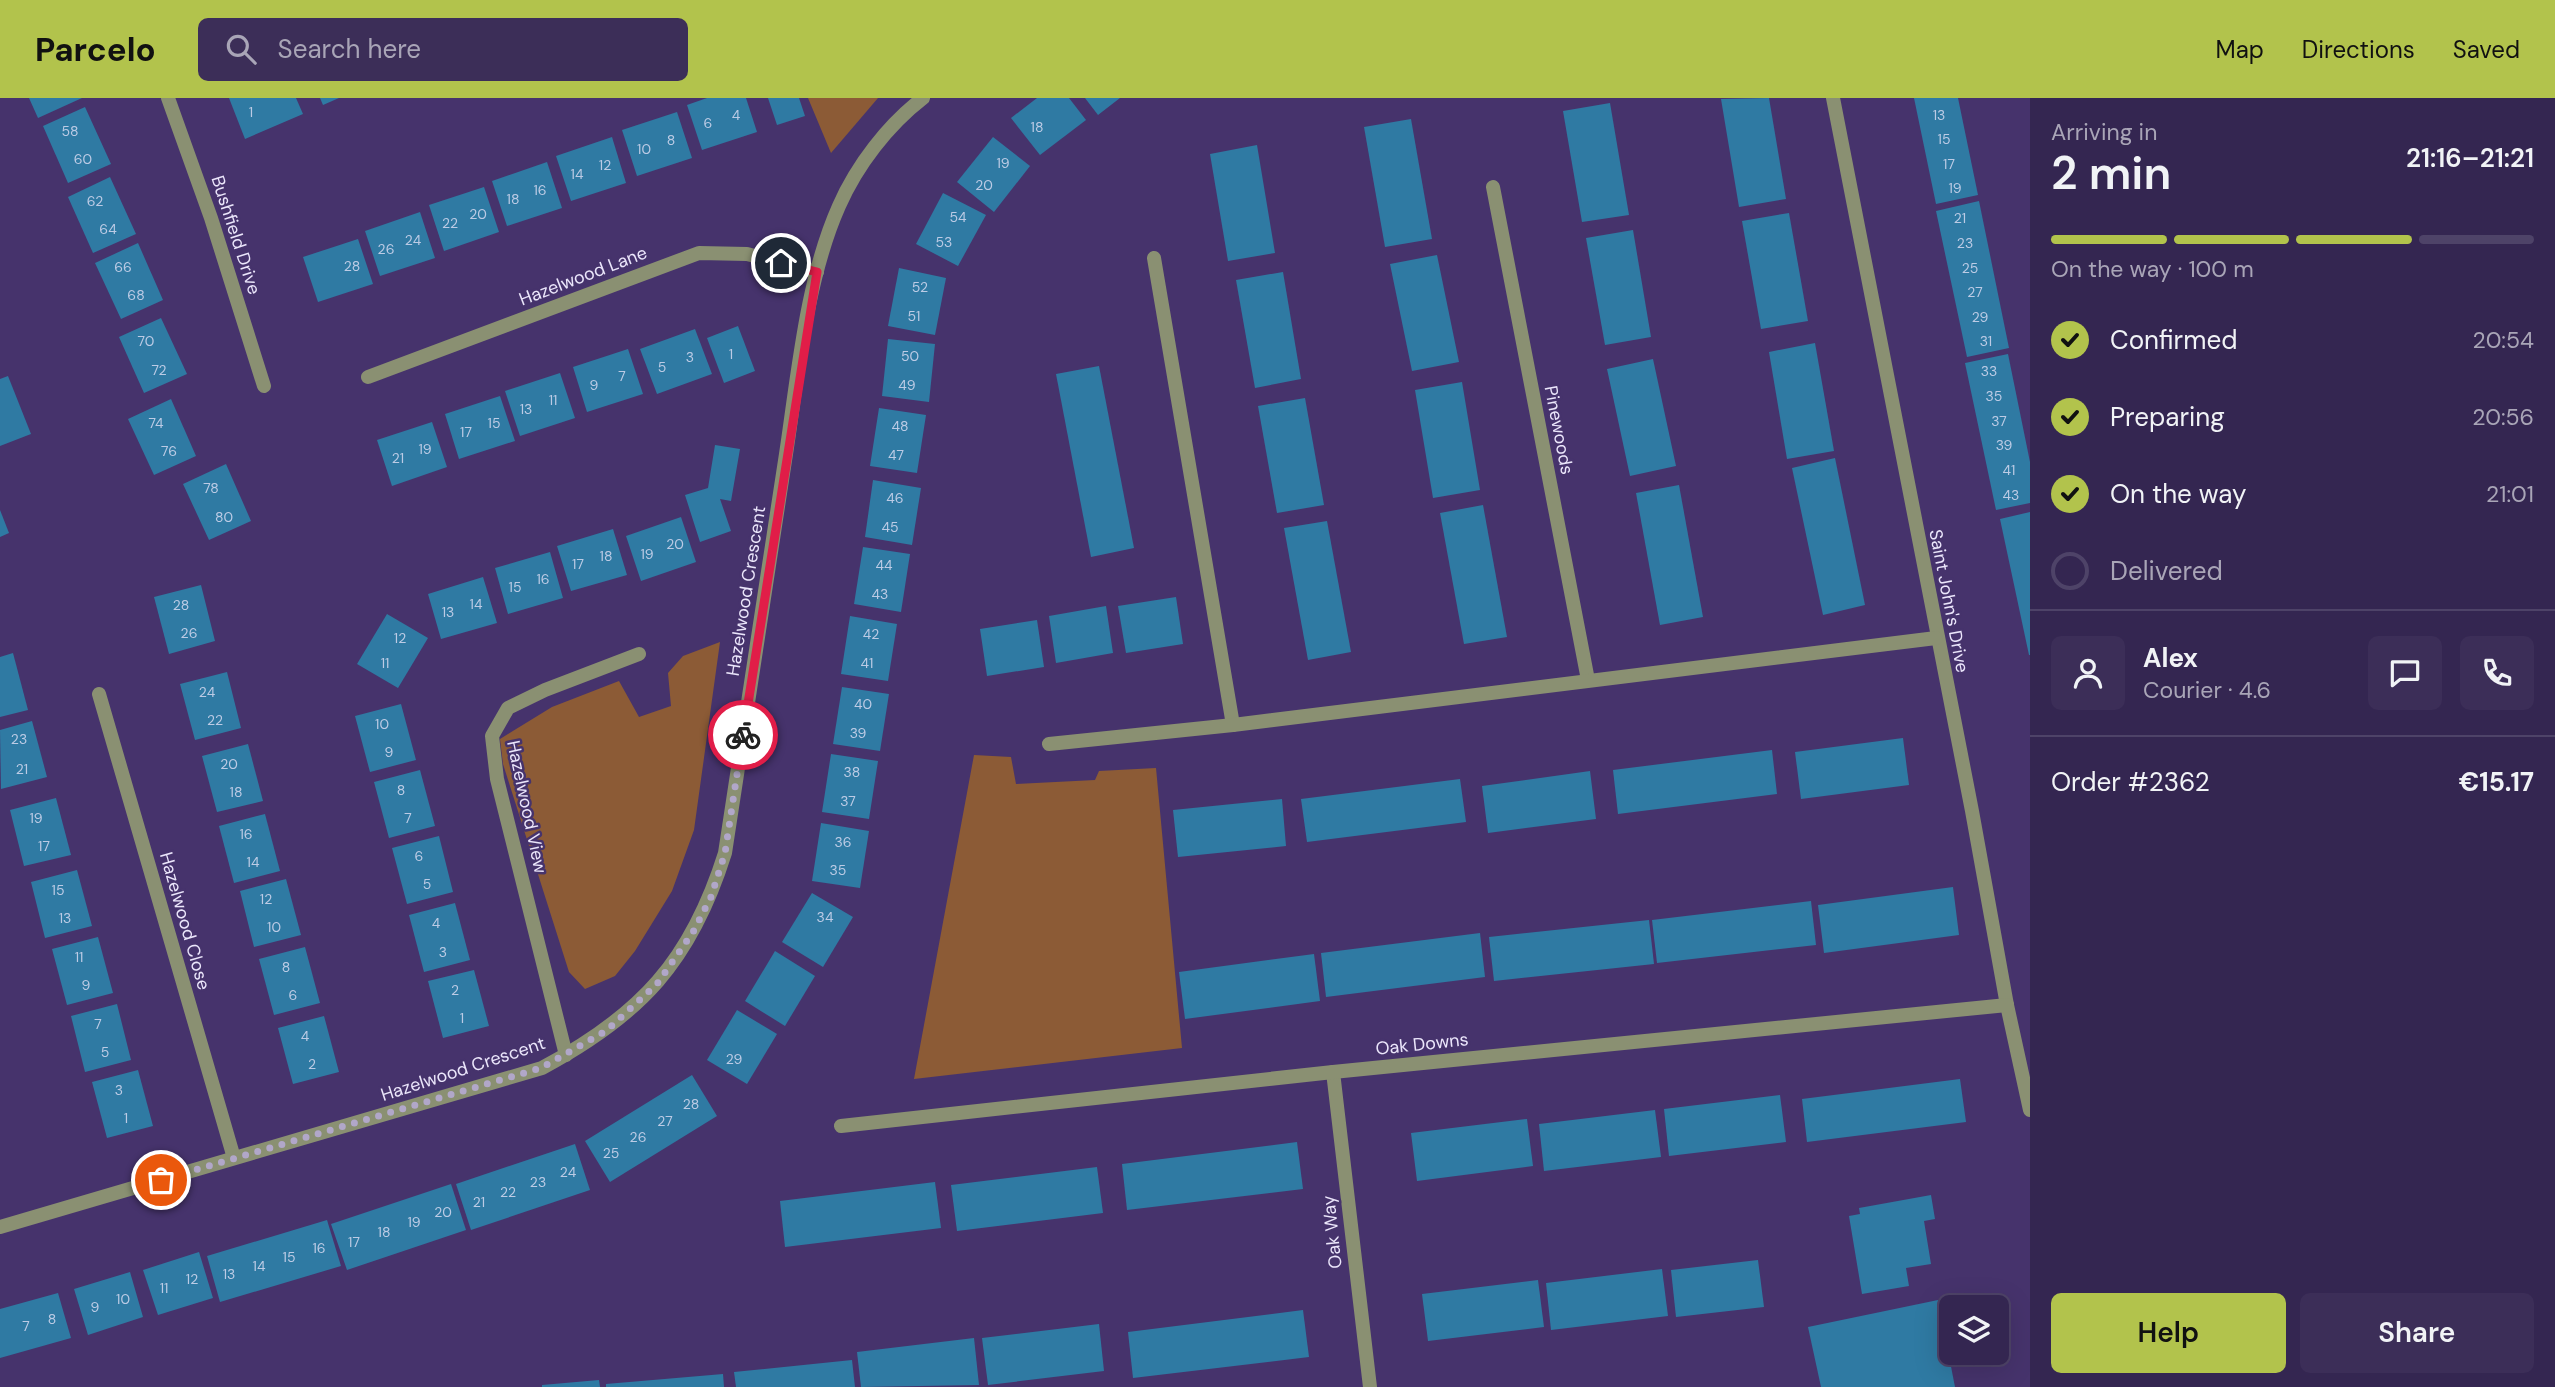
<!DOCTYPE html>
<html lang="en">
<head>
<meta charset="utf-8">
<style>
  :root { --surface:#342651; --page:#3c2e58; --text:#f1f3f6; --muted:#a9a5b7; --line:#4e4368; --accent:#b2c34c }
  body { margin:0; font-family:"DM Sans",sans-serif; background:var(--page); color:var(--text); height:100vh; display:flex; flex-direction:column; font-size:26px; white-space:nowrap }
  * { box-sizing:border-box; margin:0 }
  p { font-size:23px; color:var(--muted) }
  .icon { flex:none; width:38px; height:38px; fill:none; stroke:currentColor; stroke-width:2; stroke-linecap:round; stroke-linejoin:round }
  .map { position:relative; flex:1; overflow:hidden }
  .side { display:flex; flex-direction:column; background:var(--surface); width:525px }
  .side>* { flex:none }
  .buttons { position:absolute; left:1939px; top:1197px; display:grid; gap:14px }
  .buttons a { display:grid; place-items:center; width:70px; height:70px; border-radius:10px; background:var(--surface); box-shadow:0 7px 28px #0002,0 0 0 2px var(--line); font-size:35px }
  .pin { position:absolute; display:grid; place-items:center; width:60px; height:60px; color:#fff; margin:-30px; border:4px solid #fff; border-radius:50%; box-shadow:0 2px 7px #0007 }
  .courier { position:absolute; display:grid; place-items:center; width:70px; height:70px; margin:-35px; border:5px solid #e11d48; border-radius:50%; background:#fff; color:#222; box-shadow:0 2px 9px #0007 }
  .summary em { font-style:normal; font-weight:600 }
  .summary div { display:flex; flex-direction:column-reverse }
  .summary { display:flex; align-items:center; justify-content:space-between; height:119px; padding:0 21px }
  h1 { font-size:46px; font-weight:600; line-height:52px }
  .bar { display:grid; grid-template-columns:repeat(4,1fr); gap:10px 7px; align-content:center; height:84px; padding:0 21px }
  .bar i { height:9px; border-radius:5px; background:var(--line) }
  .bar .selected { background:var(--accent) }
  .bar p { grid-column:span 4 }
  .line { display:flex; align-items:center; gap:18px; padding:0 21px; border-top:2px solid var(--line) }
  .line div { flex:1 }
  .round { display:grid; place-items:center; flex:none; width:74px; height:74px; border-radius:10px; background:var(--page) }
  ol { padding:0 21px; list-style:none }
  li { display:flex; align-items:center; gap:21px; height:77px }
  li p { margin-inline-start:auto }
  li .icon { padding:7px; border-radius:50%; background:var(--accent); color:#111; stroke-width:4 }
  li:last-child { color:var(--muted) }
  li i { width:38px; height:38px; border:4px solid var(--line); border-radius:50% }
  .button { display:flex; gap:14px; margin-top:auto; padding:14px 21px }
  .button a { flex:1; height:80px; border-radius:10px; background:var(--accent); color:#111; font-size:28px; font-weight:600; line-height:80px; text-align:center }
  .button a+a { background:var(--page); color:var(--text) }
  header { display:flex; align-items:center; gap:42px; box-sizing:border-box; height:98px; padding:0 35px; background:var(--accent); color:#111 }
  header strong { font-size:33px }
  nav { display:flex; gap:38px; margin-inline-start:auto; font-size:24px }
  .search { width:490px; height:63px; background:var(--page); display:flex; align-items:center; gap:18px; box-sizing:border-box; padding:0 24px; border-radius:10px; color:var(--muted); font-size:26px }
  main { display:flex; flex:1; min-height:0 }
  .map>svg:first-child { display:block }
  .green { fill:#8c5b36 }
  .building { fill:#2f7aa3 }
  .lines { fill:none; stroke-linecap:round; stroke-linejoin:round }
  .minor { stroke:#8a9072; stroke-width:14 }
  .done { stroke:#b1a7c9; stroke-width:7; stroke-dasharray:0 12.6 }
  .route { stroke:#e11d48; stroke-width:9 }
  .labels { text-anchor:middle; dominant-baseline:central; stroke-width:5; stroke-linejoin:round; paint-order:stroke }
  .number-label { font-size:14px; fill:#bccbe5 }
  .street-label { font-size:18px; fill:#ebe6fb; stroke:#46336c }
</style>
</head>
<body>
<header>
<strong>Parcelo</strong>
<div class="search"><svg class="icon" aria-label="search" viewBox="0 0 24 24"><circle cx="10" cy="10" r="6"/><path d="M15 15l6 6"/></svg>Search here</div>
<nav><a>Map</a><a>Directions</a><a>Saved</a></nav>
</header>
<main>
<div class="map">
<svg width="2030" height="1289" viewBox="0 0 2030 1289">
  <rect width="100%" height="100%" fill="#46336c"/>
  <g class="green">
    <polygon points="808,0 878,0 831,55"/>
    <polygon points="720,544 694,732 672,793 635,853 615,878 585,891 569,874 503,666 500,641 552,609 619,583 639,619 671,608 668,575 683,558"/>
    <polygon points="974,657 1011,659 1016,686 1095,682 1099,673 1156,670 1182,950 914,981"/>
  </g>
  <g class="building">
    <polygon points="29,0 82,0 38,20"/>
    <polygon points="229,0 296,0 303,16 245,41"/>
    <polygon points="320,0 339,0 323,7"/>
    <polygon points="707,0 746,0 757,34 702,52 687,7"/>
    <polygon points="768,0 799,0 805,18 777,27"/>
    <polygon points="1037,0 1069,0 1086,22 1040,57 1011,20"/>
    <polygon points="1085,0 1120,0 1098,17"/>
    <polygon points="1769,0 1786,101 1739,109 1721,1"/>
    <polygon points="1914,0 1958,0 1978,97 1936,106"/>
    <polygon points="1610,5 1629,117 1582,124 1563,13"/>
    <polygon points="85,9 111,66 68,85 43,28"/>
    <polygon points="677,14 692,60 637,78 622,32"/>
    <polygon points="1411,21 1432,141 1385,149 1364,29"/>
    <polygon points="612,39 626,85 571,103 556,58"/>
    <polygon points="993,39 1030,68 994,114 957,84"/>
    <polygon points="1257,47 1275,155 1228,163 1210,56"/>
    <polygon points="547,64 562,110 507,128 492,83"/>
    <polygon points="110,79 136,136 93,155 68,99"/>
    <polygon points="484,89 499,134 444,153 429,107"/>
    <polygon points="943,95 986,117 958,168 916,146"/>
    <polygon points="1979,103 2009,250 1967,259 1936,113"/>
    <polygon points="420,114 435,160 380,178 365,133"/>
    <polygon points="1789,115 1808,223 1761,231 1742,123"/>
    <polygon points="1633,132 1651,239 1605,247 1586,140"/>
    <polygon points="358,141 373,186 318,204 303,159"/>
    <polygon points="138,145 163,202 121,221 95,165"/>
    <polygon points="1437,157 1459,264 1412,273 1390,166"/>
    <polygon points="899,170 946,180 935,237 888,228"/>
    <polygon points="1283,174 1301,281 1255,290 1236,182"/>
    <polygon points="161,220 187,276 144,295 119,239"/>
    <polygon points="738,228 755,273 724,285 707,240"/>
    <polygon points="695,231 712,276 657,296 640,251"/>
    <polygon points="888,241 935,246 929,304 882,298"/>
    <polygon points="1815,245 1834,353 1787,361 1769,254"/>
    <polygon points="628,251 643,296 587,314 573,269"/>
    <polygon points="2008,256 2030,364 2030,405 1996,412 1965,265"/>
    <polygon points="1653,261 1676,368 1630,378 1607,271"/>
    <polygon points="1099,268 1134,450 1091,459 1056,276"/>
    <polygon points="560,275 575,320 520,338 505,293"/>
    <polygon points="8,278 31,336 0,348 0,281"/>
    <polygon points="1462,284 1480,392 1433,400 1415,292"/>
    <polygon points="500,298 515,343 459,361 445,316"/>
    <polygon points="1305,300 1324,407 1277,415 1258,308"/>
    <polygon points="171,301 196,358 154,377 128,321"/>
    <polygon points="879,310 926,317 917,375 870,368"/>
    <polygon points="432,324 447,369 392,388 377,342"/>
    <polygon points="715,347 740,351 731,403 720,401 731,433 700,444 685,397 708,390"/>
    <polygon points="1835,360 1865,507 1823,517 1792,370"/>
    <polygon points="226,366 251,423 209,442 183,386"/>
    <polygon points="873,382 921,390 912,447 865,439"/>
    <polygon points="1679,387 1703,519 1660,527 1636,395"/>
    <polygon points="1483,407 1507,539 1464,546 1440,415"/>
    <polygon points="0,412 9,435 0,439"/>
    <polygon points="2030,414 2030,557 2029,557 2000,421"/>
    <polygon points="681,419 696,464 641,483 626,438"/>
    <polygon points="1327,423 1351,554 1308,562 1284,430"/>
    <polygon points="613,431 627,477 571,493 557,448"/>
    <polygon points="863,449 910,456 901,514 854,506"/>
    <polygon points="550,454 563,500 508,516 495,470"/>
    <polygon points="483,479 497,525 441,541 428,496"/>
    <polygon points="201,487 215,543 169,556 154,499"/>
    <polygon points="1176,499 1183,546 1126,555 1118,508"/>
    <polygon points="1106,508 1113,555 1056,565 1049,518"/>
    <polygon points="387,516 428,540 398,590 357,566"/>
    <polygon points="850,518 897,526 888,583 841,576"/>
    <polygon points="1037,522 1044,569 987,578 980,531"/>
    <polygon points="13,555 28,612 0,619 0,559"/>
    <polygon points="227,574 241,630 195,642 180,586"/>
    <polygon points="842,589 889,596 880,653 833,646"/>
    <polygon points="401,606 416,662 370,674 355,618"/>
    <polygon points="32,623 47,679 1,691 0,632"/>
    <polygon points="1903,640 1909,687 1801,701 1795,654"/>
    <polygon points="248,646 263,703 217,714 202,658"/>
    <polygon points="1772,652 1777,696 1618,716 1613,672"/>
    <polygon points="831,656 878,663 869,721 822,714"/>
    <polygon points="420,672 435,728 389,740 374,684"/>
    <polygon points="1590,673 1596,721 1488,735 1482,688"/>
    <polygon points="1460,681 1466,724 1307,744 1301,701"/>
    <polygon points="56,700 71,757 24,768 10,712"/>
    <polygon points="1282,701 1286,748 1178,759 1173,712"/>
    <polygon points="265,716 280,773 234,785 219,728"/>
    <polygon points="821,725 869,733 860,790 812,783"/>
    <polygon points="439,738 453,794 407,806 392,750"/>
    <polygon points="77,772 92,828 45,840 31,784"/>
    <polygon points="286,781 301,837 254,849 240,793"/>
    <polygon points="1953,789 1959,837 1824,855 1818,807"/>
    <polygon points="812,795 853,819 823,869 782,844"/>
    <polygon points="1811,803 1816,847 1657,865 1652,822"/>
    <polygon points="455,805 470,862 424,874 409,817"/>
    <polygon points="1649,822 1654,866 1494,883 1489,839"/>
    <polygon points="1480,835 1485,879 1326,899 1321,855"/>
    <polygon points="98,839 113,895 67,907 52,851"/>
    <polygon points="305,849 320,905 274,917 259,861"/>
    <polygon points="775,853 815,878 785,928 745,903"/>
    <polygon points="1314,856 1320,903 1185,921 1179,874"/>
    <polygon points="474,872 489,928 443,940 428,883"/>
    <polygon points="117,906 131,962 85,974 71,918"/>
    <polygon points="737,912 777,936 747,986 707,962"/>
    <polygon points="324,918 339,974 293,986 278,930"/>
    <polygon points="138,972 153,1028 107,1040 92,984"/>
    <polygon points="692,977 717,1018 610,1084 585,1043"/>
    <polygon points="1960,981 1966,1024 1807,1044 1802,1001"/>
    <polygon points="1780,997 1786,1044 1669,1058 1664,1011"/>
    <polygon points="1655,1012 1661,1059 1544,1073 1539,1026"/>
    <polygon points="1527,1021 1533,1068 1417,1083 1411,1035"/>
    <polygon points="1297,1044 1303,1091 1127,1112 1122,1066"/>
    <polygon points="575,1046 590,1092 471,1132 456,1086"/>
    <polygon points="1097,1069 1103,1115 957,1133 951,1087"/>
    <polygon points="935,1084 941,1130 785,1149 780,1103"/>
    <polygon points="451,1086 466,1132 347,1172 331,1126"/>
    <polygon points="1931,1097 1935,1121 1924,1123 1931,1166 1906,1170 1909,1188 1862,1196 1849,1118 1860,1116 1859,1110"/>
    <polygon points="327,1122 341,1168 220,1204 207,1158"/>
    <polygon points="199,1154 213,1200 158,1217 143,1172"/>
    <polygon points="1758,1162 1764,1209 1676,1219 1671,1172"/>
    <polygon points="1662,1171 1668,1218 1551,1232 1546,1185"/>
    <polygon points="130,1174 143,1219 88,1237 74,1191"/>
    <polygon points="1538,1182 1544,1229 1428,1243 1422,1196"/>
    <polygon points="58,1195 71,1240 0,1260 0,1211"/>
    <polygon points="1938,1202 1955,1289 1821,1289 1808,1229"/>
    <polygon points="1303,1212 1309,1259 1133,1280 1128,1234"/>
    <polygon points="1099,1226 1104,1273 988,1287 982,1240"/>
    <polygon points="974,1240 979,1287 861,1289 857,1254"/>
    <polygon points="852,1262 855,1289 736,1289 734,1274"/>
    <polygon points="723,1276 724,1289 606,1289 606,1286"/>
    <polygon points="599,1282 600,1289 542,1289 542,1287"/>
  </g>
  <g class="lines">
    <g class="minor">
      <polyline points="168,0 211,120 264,288"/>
      <polyline points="1833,0 1972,713 2007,907 2030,1012"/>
      <polyline points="1493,89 1588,582"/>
      <polyline points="1154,160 1233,627"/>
      <polyline points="368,279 699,155 747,156 817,174"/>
      <polyline points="99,596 234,1060"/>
      <polyline points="1049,646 1233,627 1936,540"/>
      <polyline points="566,957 497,681 492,638 508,610 545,592 639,556"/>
      <polyline points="1333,974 1370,1289"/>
      <polyline points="841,1028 1333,974 2007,907"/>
      <path d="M 0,1129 L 542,970 C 641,917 691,863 725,755 C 746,622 766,489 786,356 C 798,277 806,182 839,108 C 857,67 888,27 923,0"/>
    </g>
  </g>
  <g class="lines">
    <polyline class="done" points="161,1082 541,970 606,933 657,886 693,834 711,799 725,755 743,637"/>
    <polyline class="route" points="743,637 817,174 781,165"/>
  </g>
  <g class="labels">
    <g class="number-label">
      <text x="251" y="14">1</text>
      <text x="736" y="17">4</text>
      <text x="1939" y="17">13</text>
      <text x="708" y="25">6</text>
      <text x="1037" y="29">18</text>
      <text x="70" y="33">58</text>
      <text x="1944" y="41">15</text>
      <text x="671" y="42">8</text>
      <text x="644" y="51">10</text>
      <text x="83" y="61">60</text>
      <text x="1003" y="65">19</text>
      <text x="1949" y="66">17</text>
      <text x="605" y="67">12</text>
      <text x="577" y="76">14</text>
      <text x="984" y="87">20</text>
      <text x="1955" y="90">19</text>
      <text x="540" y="92">16</text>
      <text x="513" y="101">18</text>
      <text x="95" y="103">62</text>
      <text x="478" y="116">20</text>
      <text x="958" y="119">54</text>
      <text x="1960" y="120">21</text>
      <text x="450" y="125">22</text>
      <text x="108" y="131">64</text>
      <text x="413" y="142">24</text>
      <text x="944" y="144">53</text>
      <text x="1965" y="145">23</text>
      <text x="386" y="151">26</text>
      <text x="352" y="168">28</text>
      <text x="123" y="169">66</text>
      <text x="1970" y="170">25</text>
      <text x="920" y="189">52</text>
      <text x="1975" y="194">27</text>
      <text x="136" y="197">68</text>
      <text x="914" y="218">51</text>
      <text x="1980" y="219">29</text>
      <text x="146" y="243">70</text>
      <text x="1986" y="243">31</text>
      <text x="731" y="256">1</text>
      <text x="910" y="258">50</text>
      <text x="690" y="259">3</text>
      <text x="662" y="269">5</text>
      <text x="159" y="272">72</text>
      <text x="1989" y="273">33</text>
      <text x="622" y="278">7</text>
      <text x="594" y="287">9</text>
      <text x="907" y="287">49</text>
      <text x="1994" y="298">35</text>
      <text x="553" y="302">11</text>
      <text x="526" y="311">13</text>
      <text x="1999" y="323">37</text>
      <text x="156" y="325">74</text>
      <text x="494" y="325">15</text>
      <text x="900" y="328">48</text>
      <text x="466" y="334">17</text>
      <text x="2004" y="347">39</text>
      <text x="425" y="351">19</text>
      <text x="169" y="353">76</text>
      <text x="896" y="357">47</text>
      <text x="398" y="360">21</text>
      <text x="2009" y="372">41</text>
      <text x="211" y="390">78</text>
      <text x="2011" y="397">43</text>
      <text x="895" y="400">46</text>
      <text x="224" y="419">80</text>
      <text x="890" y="429">45</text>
      <text x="675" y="446">20</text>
      <text x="647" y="456">19</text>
      <text x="606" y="458">18</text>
      <text x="578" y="466">17</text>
      <text x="884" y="467">44</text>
      <text x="543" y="481">16</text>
      <text x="515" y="489">15</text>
      <text x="880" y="496">43</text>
      <text x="476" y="506">14</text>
      <text x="181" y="507">28</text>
      <text x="448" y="514">13</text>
      <text x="189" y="535">26</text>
      <text x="871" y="536">42</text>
      <text x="400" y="540">12</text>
      <text x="385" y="565">11</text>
      <text x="867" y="565">41</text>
      <text x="207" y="594">24</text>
      <text x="863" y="606">40</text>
      <text x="215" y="622">22</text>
      <text x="382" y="626">10</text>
      <text x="858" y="635">39</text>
      <text x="19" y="641">23</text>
      <text x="389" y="654">9</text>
      <text x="229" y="666">20</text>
      <text x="22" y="671">21</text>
      <text x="852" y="674">38</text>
      <text x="401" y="692">8</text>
      <text x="236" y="694">18</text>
      <text x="848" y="703">37</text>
      <text x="36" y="720">19</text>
      <text x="408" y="720">7</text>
      <text x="246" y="736">16</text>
      <text x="843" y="744">36</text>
      <text x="44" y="748">17</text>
      <text x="419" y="758">6</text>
      <text x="253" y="764">14</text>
      <text x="838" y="772">35</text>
      <text x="427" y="786">5</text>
      <text x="58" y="792">15</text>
      <text x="266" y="801">12</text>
      <text x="825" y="819">34</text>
      <text x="65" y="820">13</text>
      <text x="436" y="825">4</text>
      <text x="274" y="829">10</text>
      <text x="443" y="854">3</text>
      <text x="79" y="859">11</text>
      <text x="286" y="869">8</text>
      <text x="86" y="887">9</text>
      <text x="455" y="892">2</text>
      <text x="293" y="897">6</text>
      <text x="462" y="920">1</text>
      <text x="98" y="926">7</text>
      <text x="305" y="938">4</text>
      <text x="105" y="954">5</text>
      <text x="734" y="961">29</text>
      <text x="312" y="966">2</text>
      <text x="119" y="992">3</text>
      <text x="691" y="1006">28</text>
      <text x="126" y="1020">1</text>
      <text x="665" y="1023">27</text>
      <text x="638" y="1039">26</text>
      <text x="611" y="1055">25</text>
      <text x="568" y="1074">24</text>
      <text x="538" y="1084">23</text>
      <text x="508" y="1094">22</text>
      <text x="479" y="1104">21</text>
      <text x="443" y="1114">20</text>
      <text x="414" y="1124">19</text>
      <text x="384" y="1134">18</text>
      <text x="354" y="1144">17</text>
      <text x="319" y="1150">16</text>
      <text x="289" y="1159">15</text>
      <text x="259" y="1168">14</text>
      <text x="229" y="1176">13</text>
      <text x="192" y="1181">12</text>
      <text x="164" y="1190">11</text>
      <text x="123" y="1201">10</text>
      <text x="95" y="1209">9</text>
      <text x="52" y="1221">8</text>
      <text x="26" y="1228">7</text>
    </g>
    <g class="street-label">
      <text transform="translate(236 137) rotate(72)">Bushfield Drive</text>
      <text transform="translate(583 178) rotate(-21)">Hazelwood Lane</text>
      <text transform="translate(1559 332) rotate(79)">Pinewoods</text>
      <text transform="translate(746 493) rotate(-81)">Hazelwood Crescent</text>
      <text transform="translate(1949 503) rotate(79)">Saint John's Drive</text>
      <text transform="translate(527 709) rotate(78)">Hazelwood View</text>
      <text transform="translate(185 823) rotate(74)">Hazelwood Close</text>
      <text transform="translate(1422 946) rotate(-6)">Oak Downs</text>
      <text transform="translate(463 971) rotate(-18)">Hazelwood Crescent</text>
      <text transform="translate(1332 1134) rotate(-96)">Oak Way</text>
    </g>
  </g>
</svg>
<div class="buttons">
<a><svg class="icon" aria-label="layers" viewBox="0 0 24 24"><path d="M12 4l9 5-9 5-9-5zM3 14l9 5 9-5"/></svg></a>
</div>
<div class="pin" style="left:161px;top:1082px;background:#ea580c"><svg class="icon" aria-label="bag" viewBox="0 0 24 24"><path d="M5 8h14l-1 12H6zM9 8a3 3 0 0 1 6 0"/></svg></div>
<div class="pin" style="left:781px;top:165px;background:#1f2937"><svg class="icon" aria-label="home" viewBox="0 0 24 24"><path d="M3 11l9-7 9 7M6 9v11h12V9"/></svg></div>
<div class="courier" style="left:743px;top:637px"><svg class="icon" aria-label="bike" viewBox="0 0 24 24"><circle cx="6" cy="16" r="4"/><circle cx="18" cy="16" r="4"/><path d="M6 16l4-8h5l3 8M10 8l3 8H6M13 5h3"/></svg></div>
</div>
<section class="side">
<div class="summary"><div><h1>2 min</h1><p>Arriving in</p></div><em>21:16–21:21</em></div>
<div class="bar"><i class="selected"></i><i class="selected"></i><i class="selected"></i><i></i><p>On the way · 100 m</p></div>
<ol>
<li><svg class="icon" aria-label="check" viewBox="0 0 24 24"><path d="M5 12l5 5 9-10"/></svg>Confirmed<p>20:54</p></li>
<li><svg class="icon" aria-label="check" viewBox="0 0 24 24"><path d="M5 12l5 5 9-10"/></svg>Preparing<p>20:56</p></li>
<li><svg class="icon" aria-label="check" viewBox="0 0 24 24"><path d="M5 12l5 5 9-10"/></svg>On the way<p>21:01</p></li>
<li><i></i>Delivered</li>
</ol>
<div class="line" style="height:126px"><a class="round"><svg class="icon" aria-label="person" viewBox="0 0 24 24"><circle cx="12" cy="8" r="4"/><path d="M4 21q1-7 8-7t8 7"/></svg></a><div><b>Alex</b><p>Courier · 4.6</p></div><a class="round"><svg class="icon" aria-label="chat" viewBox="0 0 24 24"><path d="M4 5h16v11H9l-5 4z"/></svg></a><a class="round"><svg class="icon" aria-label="phone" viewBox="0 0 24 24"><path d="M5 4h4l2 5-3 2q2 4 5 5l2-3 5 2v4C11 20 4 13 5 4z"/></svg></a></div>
<div class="line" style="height:91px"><div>Order #2362</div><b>€15.17</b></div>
<div class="button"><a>Help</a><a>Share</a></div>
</section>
</main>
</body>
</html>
